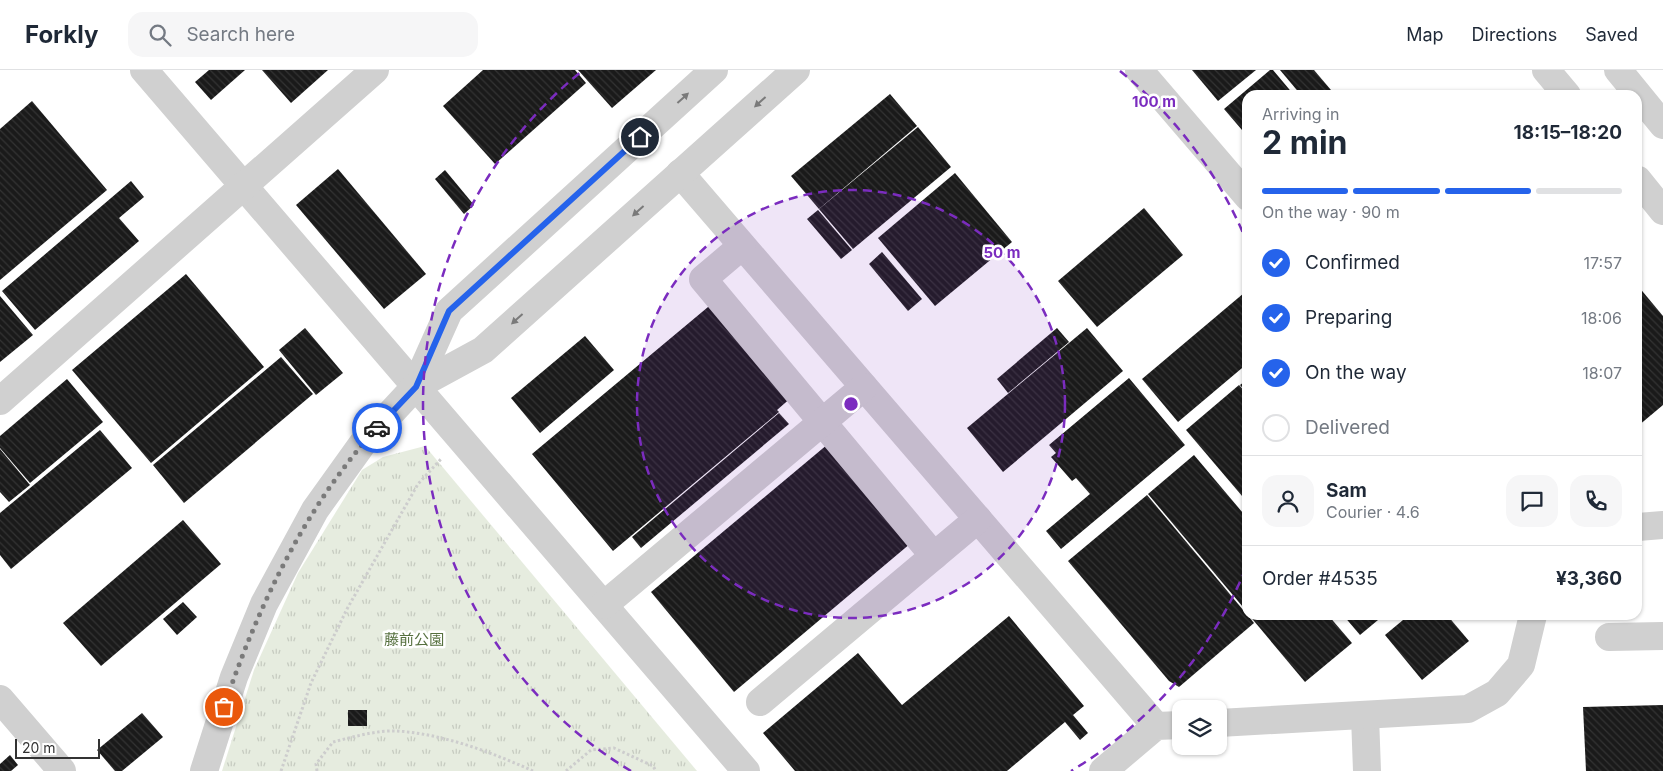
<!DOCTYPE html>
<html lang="en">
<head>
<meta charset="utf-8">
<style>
  :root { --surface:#fff; --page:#f6f6f7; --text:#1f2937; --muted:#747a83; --line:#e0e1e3; --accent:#2563eb }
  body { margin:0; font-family:Inter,"Noto Sans JP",sans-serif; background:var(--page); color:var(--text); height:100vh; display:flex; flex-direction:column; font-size:19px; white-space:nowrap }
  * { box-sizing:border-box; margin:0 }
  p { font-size:16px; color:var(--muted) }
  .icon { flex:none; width:28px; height:28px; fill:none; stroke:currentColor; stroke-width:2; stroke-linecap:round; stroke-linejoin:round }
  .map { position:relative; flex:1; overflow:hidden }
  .sheet { position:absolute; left:1242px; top:20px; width:400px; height:530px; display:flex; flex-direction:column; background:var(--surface); border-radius:15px; box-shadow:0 1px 4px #0004 }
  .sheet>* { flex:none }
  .buttons { position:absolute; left:1172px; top:630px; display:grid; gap:10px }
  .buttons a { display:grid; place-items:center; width:55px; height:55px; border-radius:10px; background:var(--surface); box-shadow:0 1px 4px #0004; font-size:25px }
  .scale { position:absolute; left:15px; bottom:12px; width:85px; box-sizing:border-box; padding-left:5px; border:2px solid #333; border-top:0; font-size:14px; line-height:18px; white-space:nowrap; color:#333; -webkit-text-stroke:4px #fff; paint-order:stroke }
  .pin { position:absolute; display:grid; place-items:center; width:42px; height:42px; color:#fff; margin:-21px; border:2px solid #fff; border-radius:50%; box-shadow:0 1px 5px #0007 }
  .courier { position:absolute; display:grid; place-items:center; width:50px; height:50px; margin:-25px; border:4px solid #2563eb; border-radius:50%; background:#fff; color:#222; box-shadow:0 1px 6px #0007 }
  .head em { font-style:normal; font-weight:700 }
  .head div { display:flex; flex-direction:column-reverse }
  .head { display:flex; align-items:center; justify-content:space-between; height:85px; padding:0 20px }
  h1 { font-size:32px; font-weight:700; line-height:38px }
  .bar { display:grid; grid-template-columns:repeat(4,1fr); gap:8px 5px; align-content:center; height:60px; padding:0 20px }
  .bar i { height:6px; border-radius:4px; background:var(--line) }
  .bar .active { background:var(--accent) }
  .bar p { grid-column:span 4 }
  .line { display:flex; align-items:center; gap:12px; padding:0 20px; border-top:1px solid var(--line) }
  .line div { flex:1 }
  .round { display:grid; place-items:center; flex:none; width:52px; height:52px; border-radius:15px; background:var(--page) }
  ol { padding:0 20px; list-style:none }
  li { display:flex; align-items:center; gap:15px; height:55px }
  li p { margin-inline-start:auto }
  li .icon { padding:5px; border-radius:50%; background:var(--accent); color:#fff; stroke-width:4 }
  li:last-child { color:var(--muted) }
  li i { width:28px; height:28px; border:2px solid var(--line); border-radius:50% }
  header { display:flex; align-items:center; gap:30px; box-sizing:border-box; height:70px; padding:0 25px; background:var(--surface); border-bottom:1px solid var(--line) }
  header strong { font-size:24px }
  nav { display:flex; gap:28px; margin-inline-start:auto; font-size:18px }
  .search { width:350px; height:45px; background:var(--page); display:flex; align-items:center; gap:12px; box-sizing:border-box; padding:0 18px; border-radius:15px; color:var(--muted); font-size:19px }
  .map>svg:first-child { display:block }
  .park { fill:url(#park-tufts) }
  .building { fill:url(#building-back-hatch) }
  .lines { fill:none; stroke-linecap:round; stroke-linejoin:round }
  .path { stroke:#cdcdcd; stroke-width:3; stroke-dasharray:2.5 2.5; stroke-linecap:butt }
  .minor { stroke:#d0d0d0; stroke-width:28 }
  .oneway { fill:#7a7a7a }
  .done { stroke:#7a7a7a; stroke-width:5; stroke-dasharray:0 9 }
  .route { stroke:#2563eb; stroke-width:6 }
  .ring { fill:none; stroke:#7b2cbf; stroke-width:2.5; stroke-dasharray:9 6 }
  .labels { text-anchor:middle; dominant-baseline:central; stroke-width:5; stroke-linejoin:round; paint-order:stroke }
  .park-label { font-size:15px; fill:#56703f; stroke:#fff }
  .centre { fill:#7b2cbf; stroke:#fff; stroke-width:2.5 }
  .ring-label { font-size:15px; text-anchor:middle; font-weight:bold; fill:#7b2cbf; stroke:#fff; stroke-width:5; stroke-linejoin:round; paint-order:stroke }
</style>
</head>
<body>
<header>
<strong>Forkly</strong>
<div class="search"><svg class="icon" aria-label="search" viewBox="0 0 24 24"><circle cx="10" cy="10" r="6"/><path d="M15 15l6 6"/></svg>Search here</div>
<nav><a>Map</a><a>Directions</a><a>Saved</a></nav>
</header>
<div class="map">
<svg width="1663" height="701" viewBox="0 0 1663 701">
  <defs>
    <pattern id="park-tufts" width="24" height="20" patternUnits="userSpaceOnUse" patternTransform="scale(1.25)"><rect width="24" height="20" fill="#e6ecdf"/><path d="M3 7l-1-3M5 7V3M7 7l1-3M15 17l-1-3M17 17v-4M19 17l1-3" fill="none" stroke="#c6cbc0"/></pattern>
    <pattern id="building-back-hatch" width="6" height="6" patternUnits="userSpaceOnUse" patternTransform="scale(1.25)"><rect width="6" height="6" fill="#1a1a1a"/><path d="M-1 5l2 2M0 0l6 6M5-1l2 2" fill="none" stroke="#333"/></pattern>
  </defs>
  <rect width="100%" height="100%" fill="#fff"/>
  <polygon class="park" points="425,376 697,701 222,701 254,600 298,503 362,400 383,387"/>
  <g class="building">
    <polygon points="209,0 245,0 211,30 195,12"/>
    <polygon points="262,0 328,0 291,33"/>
    <polygon points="483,0 575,0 586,13 495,94 443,36"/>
    <polygon points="578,0 656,0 612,38"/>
    <polygon points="1192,0 1256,0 1218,31"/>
    <polygon points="1270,0 1273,0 1294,25 1248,25 1248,67 1224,39"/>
    <polygon points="1280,0 1314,0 1331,20 1325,25 1301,25"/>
    <polygon points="890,24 917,56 819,139 791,106"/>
    <polygon points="32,31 107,120 0,210 0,59"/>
    <polygon points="918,57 951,97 853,179 819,139"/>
    <polygon points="338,99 426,204 384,239 296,135"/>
    <polygon points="445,100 474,135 464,144 435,109"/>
    <polygon points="955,103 1012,172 935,236 878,168"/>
    <polygon points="131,111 144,127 119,148 139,171 35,260 2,221"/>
    <polygon points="1144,138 1183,185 1097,257 1058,211"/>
    <polygon points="818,140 852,180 841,189 807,149"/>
    <polygon points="882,182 922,229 908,241 869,194"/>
    <polygon points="186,204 264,297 151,393 72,300"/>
    <polygon points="1638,216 1663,246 1663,335 1638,356"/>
    <polygon points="1244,223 1248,227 1248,293 1178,352 1142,309"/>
    <polygon points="0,226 33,265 0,292"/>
    <polygon points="714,232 793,326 777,340 779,342 613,481 532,384"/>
    <polygon points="305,258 343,303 316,325 279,280"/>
    <polygon points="1057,258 1069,272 1008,323 997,309"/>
    <polygon points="1087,258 1123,301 1003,402 967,358"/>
    <polygon points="585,266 614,300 540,363 511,328"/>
    <polygon points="281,287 313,324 184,433 153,395"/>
    <polygon points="1129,308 1185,375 1061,479 1046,461 1090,424 1076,408 1072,411 1051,387 1056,383 1049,375"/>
    <polygon points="67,309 103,352 30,413 0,378 0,366"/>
    <polygon points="1248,309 1248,324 1240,315"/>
    <polygon points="1239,315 1248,325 1248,433 1186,360"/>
    <polygon points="779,343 789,354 641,478 632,467"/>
    <polygon points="100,360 132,398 11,499 0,485 0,443"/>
    <polygon points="828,374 911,473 734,622 651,522"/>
    <polygon points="0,379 30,415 9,432 0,422"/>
    <polygon points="1194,385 1248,449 1248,543 1148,424"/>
    <polygon points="1147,425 1254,553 1179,617 1169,611 1068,491"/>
    <polygon points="183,450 221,494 101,596 63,553"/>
    <polygon points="183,532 197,547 177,565 163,549"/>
    <polygon points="1249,545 1328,545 1352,573 1305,612"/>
    <polygon points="1343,545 1384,545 1360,565"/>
    <polygon points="1409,545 1447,545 1469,571 1422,610 1385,565"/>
    <polygon points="1009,546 1084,636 1073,645 1088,663 1080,670 1065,652 1007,701 795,701 763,663 858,583 902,635"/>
    <polygon points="1663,635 1663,701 1586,701 1583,637"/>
    <rect x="348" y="640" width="19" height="16"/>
    <polygon points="142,643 163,667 122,701 115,701 97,680"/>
    <polygon points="10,685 18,695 11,701 0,701 0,694"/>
  </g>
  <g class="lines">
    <g class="path">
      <polyline points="281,701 311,613 347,539 418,414 441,389"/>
      <path d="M 317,701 L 316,694 L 333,672 C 353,667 377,660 397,661 C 443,664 491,682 533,701"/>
      <polyline points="566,701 591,680 614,678 653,696 656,701"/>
    </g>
    <g class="minor">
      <polyline points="144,0 746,701"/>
      <polyline points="1139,0 1248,127"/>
      <polyline points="1546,0 1567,25"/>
      <polyline points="1618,0 1663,55"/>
      <polyline points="680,103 1156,656"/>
      <polyline points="1638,110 1663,141"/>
      <polyline points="742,176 703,209 934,486"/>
      <polyline points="415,317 449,241 714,0"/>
      <polyline points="0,331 375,0"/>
      <polyline points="1638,457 1663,455"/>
      <polyline points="604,535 864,317"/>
      <polyline points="1609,567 1663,566"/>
      <polyline points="0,629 62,701"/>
      <polyline points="760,632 978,449"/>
      <polyline points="1365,646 1367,701"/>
      <polyline points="1219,653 1468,639 1497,623 1521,595 1533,545"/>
      <polyline points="204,701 234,607 264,534 315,440 363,373 415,317 483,280 796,0"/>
      <polyline points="1103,701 1156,656 1181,655"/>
    </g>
  </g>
  <defs><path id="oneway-solid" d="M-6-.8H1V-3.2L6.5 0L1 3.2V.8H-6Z" transform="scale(1.25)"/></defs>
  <g class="oneway">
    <use href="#oneway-solid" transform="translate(683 28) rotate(-42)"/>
    <use href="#oneway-solid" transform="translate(760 32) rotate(138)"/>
    <use href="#oneway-solid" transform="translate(638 141) rotate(138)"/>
    <use href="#oneway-solid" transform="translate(517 249) rotate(138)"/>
  </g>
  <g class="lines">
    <path class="done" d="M 224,637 C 257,538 306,435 377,358"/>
    <polyline class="route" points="377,358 416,317 449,241 640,67"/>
  </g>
  <circle cx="851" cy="334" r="214" fill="#7b2cbf" fill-opacity=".12"/>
  <g class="ring">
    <circle cx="851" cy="334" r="214"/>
    <path d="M1246 498A428 428 0 0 1 1071 701M631 701A428 428 0 0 1 582 1M1120 1A428 428 0 0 1 1246 170"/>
  </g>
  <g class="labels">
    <g class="park-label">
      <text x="414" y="569">藤前公園</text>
    </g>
  </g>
  <circle cx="851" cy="334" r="8" class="centre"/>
  <g class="ring-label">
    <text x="1154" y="37">100 m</text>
    <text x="1002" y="188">50 m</text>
  </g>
</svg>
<div class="buttons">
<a><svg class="icon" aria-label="layers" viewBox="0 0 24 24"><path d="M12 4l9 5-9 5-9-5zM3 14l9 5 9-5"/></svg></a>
</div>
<div class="scale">20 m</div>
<div class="pin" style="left:224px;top:637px;background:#ea580c"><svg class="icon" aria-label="bag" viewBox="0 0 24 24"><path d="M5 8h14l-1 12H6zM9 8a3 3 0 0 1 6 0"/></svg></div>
<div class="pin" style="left:640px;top:67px;background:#1f2937"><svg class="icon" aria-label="home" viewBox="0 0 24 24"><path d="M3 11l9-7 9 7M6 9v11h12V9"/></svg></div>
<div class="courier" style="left:377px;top:358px"><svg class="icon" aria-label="car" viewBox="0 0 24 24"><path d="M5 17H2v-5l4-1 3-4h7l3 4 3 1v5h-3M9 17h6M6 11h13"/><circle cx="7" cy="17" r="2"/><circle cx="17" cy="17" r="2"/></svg></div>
<section class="sheet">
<div class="head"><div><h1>2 min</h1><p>Arriving in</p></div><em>18:15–18:20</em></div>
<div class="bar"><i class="active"></i><i class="active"></i><i class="active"></i><i></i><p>On the way · 90 m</p></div>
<ol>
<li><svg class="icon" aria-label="check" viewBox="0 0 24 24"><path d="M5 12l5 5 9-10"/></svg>Confirmed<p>17:57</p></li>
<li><svg class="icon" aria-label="check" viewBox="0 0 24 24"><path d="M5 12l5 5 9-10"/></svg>Preparing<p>18:06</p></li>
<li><svg class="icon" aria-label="check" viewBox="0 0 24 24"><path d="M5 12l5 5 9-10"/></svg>On the way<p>18:07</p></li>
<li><i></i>Delivered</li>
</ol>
<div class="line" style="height:90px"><a class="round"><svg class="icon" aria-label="person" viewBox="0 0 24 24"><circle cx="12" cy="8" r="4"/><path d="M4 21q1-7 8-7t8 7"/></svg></a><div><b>Sam</b><p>Courier · 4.6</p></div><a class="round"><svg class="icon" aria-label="chat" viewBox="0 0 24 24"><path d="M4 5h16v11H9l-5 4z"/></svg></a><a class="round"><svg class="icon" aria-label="phone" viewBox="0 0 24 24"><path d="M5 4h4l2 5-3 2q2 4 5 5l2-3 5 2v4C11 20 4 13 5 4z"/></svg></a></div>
<div class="line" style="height:65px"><div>Order #4535</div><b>¥3,360</b></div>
</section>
</div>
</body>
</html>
